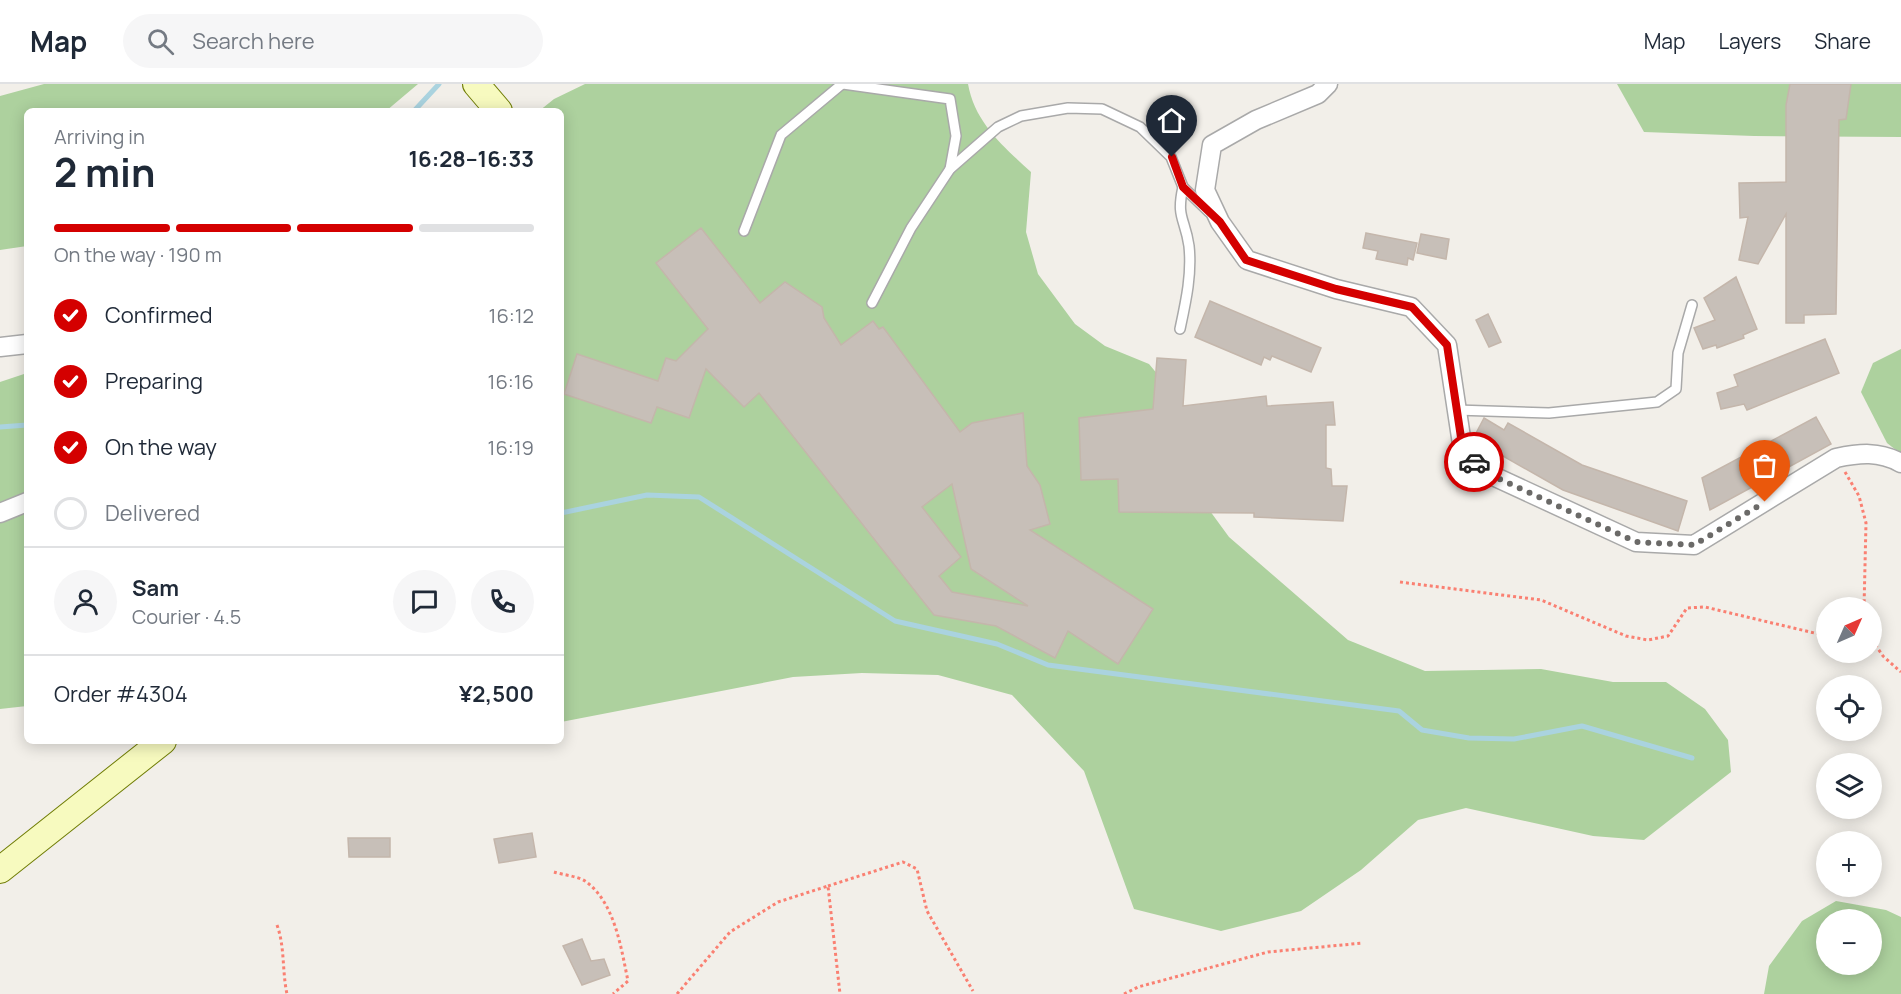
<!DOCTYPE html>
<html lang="en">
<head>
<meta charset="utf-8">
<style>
  :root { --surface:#fff; --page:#f6f6f7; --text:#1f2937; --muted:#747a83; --line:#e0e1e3; --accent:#d40000 }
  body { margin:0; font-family:Manrope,sans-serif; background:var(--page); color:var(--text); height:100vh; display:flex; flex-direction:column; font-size:22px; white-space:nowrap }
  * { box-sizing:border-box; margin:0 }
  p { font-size:20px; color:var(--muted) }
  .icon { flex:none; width:33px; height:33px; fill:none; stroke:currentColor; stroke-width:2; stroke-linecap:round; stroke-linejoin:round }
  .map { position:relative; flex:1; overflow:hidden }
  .side { position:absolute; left:24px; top:24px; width:540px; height:636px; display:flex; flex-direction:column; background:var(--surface); border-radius:9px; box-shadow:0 3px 15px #0003 }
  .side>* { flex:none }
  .needle { width:39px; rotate:45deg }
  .fabs { position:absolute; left:1816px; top:513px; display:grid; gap:12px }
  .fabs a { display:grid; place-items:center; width:66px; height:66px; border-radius:50%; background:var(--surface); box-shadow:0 3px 15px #0003; font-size:30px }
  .pin { position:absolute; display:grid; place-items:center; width:51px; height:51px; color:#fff; margin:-62px -26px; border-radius:50% 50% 50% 0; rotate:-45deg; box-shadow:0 0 6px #0007 }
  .pin .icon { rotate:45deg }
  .courier { position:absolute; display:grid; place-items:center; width:60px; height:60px; margin:-30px; border:4px solid #d40000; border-radius:50%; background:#fff; color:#222; box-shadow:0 2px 8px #0007 }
  .summary em { font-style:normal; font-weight:700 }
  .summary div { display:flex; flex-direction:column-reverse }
  .summary { display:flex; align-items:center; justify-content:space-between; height:102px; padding:0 30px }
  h1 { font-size:39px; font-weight:700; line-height:45px }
  .bar { display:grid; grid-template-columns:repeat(4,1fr); gap:9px 6px; align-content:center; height:72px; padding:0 30px }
  .bar i { height:8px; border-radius:4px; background:var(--line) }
  .bar .selected { background:var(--accent) }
  .bar p { grid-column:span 4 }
  .line { display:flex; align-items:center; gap:15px; padding:0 30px; border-top:2px solid var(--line) }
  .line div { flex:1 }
  .round { display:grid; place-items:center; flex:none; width:63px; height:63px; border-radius:32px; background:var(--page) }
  ol { padding:0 30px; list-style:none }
  li { display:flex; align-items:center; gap:18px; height:66px }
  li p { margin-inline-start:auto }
  li .icon { padding:6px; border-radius:50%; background:var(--accent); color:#fff; stroke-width:4 }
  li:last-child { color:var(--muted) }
  li i { width:33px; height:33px; border:3px solid var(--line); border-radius:50% }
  header { display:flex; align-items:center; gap:36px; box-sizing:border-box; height:84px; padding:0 30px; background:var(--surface); border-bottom:2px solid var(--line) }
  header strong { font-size:28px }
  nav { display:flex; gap:33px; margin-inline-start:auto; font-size:21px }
  .search { width:420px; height:54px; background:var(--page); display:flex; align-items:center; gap:15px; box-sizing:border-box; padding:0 21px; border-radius:33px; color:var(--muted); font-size:22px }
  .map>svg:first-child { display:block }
  .forest { fill:#add19e; fill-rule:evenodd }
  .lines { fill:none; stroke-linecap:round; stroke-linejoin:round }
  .stream { stroke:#aad3df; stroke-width:5 }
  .building { fill:#c7bfb8; stroke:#c4b6ab; stroke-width:1.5; fill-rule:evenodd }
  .lane-casing { stroke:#a9a9a9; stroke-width:12 }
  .street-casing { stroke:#a9a9a9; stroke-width:21 }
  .secondary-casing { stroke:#707d05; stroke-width:28 }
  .path { stroke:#fa8072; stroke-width:3; stroke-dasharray:3 3; stroke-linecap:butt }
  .lane { stroke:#fff; stroke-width:9 }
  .street { stroke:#fff; stroke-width:18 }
  .secondary { stroke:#f7fabf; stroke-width:26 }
  .done { stroke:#6b6a68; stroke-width:6; stroke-dasharray:0 10.8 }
  .route { stroke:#d40000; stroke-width:8 }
</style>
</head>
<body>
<header>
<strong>Map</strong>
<div class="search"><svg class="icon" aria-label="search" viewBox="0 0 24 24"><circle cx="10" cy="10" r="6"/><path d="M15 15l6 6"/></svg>Search here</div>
<nav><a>Map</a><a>Layers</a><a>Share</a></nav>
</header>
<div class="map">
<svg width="1901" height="910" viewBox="0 0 1901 910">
  <rect width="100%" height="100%" fill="#f2efe9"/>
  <g class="forest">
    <polygon points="44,0 418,0 386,27 27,27 27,162 0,166 0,12"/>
    <path d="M 585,0 L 968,0 C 975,39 1003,62 1031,88 L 1026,148 L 1038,190 L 1075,240 L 1105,262 L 1149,280 L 1169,304 L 1191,401 L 1229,453 L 1348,556 L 1425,587 L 1541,585 L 1613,598 L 1666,598 L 1705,625 L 1728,656 L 1731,688 L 1644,756 L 1593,752 L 1466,724 L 1418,736 L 1361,786 L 1301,827 L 1221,847 L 1134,825 L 1084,687 L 1012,611 L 938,591 L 862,589 L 793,593 L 561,638 L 561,27 L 539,27 L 554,15 Z"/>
    <polygon points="1617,0 1901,0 1901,53 1754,52 1644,48"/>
    <polygon points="1901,265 1901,370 1887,359 1861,308 1873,279"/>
    <polygon points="27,289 27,622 0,625 0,298"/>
    <path d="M 1836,817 L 1886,826 L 1901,833 L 1901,910 L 1764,910 L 1769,882 L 1802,837 ZM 1827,836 L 1872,836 L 1872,880 L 1827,880 Z"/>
  </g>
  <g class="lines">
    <g class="stream">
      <polyline points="414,27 439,0"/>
      <polyline points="0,343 27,341"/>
      <polyline points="561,429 647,411 699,413 895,537 997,560 1048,581 1399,627 1422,646 1469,654 1514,655 1582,642 1692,674"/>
    </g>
  </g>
  <g class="building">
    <polygon points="1790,0 1851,0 1846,35 1839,36 1836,230 1804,231 1804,239 1786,239 1786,130 1758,180 1739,176 1748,133 1740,134 1739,99 1786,98 1786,21"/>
    <path d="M 701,144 L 760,219 L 785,198 L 822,223 L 824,234 L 841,261 L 873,237 L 879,245 L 883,243 L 960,348 L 972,339 L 1023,329 L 1027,382 L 1040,401 L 1050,440 L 1030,446 L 1153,525 L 1118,580 L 1068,547 L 1055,574 L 996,542 L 934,531 L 759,309 L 744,323 L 706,285 L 689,334 L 657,323 L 651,339 L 564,310 L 577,270 L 658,297 L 666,274 L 676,277 L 708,245 L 656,179 ZM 952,400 L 971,485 L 1028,522 L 952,508 L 939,492 L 961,473 L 922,423 Z"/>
    <polygon points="1366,149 1417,159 1413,176 1408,174 1407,181 1376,175 1378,167 1363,164"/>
    <polygon points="1421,150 1449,155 1446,175 1417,169"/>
    <polygon points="1736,193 1757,245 1743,251 1744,254 1717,264 1716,261 1703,265 1694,244 1715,236 1704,214"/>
    <polygon points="1210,217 1321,264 1311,288 1272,272 1270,276 1264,273 1261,281 1195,253"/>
    <polygon points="1488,230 1501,258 1489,263 1476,236"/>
    <polygon points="1825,255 1839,289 1747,326 1744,320 1721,325 1717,309 1738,302 1734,291"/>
    <polygon points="1157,274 1186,276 1183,322 1266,312 1267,322 1333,318 1335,341 1326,341 1326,384 1331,385 1332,402 1347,402 1343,437 1254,433 1254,429 1119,428 1118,395 1081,396 1079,334 1153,325"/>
    <polygon points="1816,333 1831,360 1710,426 1702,394"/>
    <polygon points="1484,334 1504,346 1508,339 1582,381 1687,417 1678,447 1563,406 1473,355"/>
    <polygon points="532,749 536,773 499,779 494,755"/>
    <polygon points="348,754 390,754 390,773 349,773"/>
    <polygon points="582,855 591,877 604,875 610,891 582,901 563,862"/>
  </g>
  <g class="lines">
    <defs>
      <g id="lane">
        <polyline points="843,0 950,15 956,52 950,85"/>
        <polyline points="744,147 781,51 842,0"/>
        <polyline points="872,219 911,144 950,85 998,43 1021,32 1068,24 1102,25 1140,43 1171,73 1183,103 1209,128"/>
        <path d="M 1180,245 C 1186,217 1192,190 1189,162 C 1185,134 1176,134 1183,103"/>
        <polyline points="1456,326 1549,329 1657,318 1676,305 1678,269 1692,221"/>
      </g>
      <g id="street">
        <path d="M 1328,0 L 1318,10 L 1256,36 L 1212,61 L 1205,106 L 1220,138 L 1247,176 L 1336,205 L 1411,223 L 1447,261 L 1462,360 L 1478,385 L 1636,458 L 1694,461 L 1836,374 C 1860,369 1879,367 1901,379"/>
        <polyline points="0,263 27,260"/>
        <polyline points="0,429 27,418"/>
      </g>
      <g id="secondary">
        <polyline points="476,0 499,27"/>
        <polyline points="0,786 163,657"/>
      </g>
    </defs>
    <use href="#lane" class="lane-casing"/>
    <use href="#street" class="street-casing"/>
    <use href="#secondary" class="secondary-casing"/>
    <g class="path">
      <polyline points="1845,388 1859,412 1866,439 1864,524"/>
      <polyline points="1400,498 1541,516 1626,552 1648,556 1668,552 1687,524 1705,523 1827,552"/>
      <polyline points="1872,556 1883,572 1901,588"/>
      <path d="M 554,788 C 563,791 577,792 585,797 C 615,818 621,864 628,897 L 613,910"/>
      <polyline points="828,802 903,778 917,785 927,827 973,907"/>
      <path d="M 277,841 C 285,863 282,887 287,910"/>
      <polyline points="677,910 730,848 778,818 828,802 840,910"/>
      <polyline points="1124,910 1138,903 1268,868 1363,859"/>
    </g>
    <use href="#lane" class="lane"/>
    <use href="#street" class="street"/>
    <use href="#secondary" class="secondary"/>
  </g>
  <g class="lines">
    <polyline class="done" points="1474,378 1478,385 1636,458 1694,461 1765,418"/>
    <polyline class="route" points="1172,73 1183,103 1220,138 1246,176 1336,205 1412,223 1447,261 1462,360 1474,378"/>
  </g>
</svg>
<div class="fabs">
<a><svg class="needle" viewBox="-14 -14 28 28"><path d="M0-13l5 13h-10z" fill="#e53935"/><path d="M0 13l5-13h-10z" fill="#747a83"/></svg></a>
<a><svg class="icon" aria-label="locate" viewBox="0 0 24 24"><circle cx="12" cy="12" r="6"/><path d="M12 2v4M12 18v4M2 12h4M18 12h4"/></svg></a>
<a><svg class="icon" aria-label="layers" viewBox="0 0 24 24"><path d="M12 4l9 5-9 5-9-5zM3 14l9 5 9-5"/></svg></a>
<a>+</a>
<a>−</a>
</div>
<div class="pin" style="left:1765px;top:418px;background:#ea580c"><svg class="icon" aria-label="bag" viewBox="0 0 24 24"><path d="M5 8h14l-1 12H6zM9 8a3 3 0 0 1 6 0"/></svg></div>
<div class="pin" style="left:1172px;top:73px;background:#1f2937"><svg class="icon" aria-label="home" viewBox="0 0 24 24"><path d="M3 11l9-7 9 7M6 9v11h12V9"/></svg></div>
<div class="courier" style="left:1474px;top:378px"><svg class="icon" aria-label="car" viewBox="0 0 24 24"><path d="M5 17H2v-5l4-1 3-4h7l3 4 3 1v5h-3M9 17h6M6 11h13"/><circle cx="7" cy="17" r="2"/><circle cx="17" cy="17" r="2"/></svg></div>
<section class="side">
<div class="summary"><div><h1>2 min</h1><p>Arriving in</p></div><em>16:28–16:33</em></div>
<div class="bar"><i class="selected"></i><i class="selected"></i><i class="selected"></i><i></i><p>On the way · 190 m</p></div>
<ol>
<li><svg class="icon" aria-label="check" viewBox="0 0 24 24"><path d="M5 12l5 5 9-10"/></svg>Confirmed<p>16:12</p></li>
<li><svg class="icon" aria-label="check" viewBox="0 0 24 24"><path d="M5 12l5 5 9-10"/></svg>Preparing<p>16:16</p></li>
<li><svg class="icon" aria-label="check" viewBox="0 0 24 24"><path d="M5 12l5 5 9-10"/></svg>On the way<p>16:19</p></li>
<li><i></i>Delivered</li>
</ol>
<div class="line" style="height:108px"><a class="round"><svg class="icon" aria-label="person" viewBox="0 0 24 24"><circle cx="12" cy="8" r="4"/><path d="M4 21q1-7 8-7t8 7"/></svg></a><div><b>Sam</b><p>Courier · 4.5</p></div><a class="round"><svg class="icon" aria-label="chat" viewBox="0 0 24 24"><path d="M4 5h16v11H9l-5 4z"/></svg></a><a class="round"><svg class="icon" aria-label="phone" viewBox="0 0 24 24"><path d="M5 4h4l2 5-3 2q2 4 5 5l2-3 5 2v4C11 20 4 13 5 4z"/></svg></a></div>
<div class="line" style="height:78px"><div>Order #4304</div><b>¥2,500</b></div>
</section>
</div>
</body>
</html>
